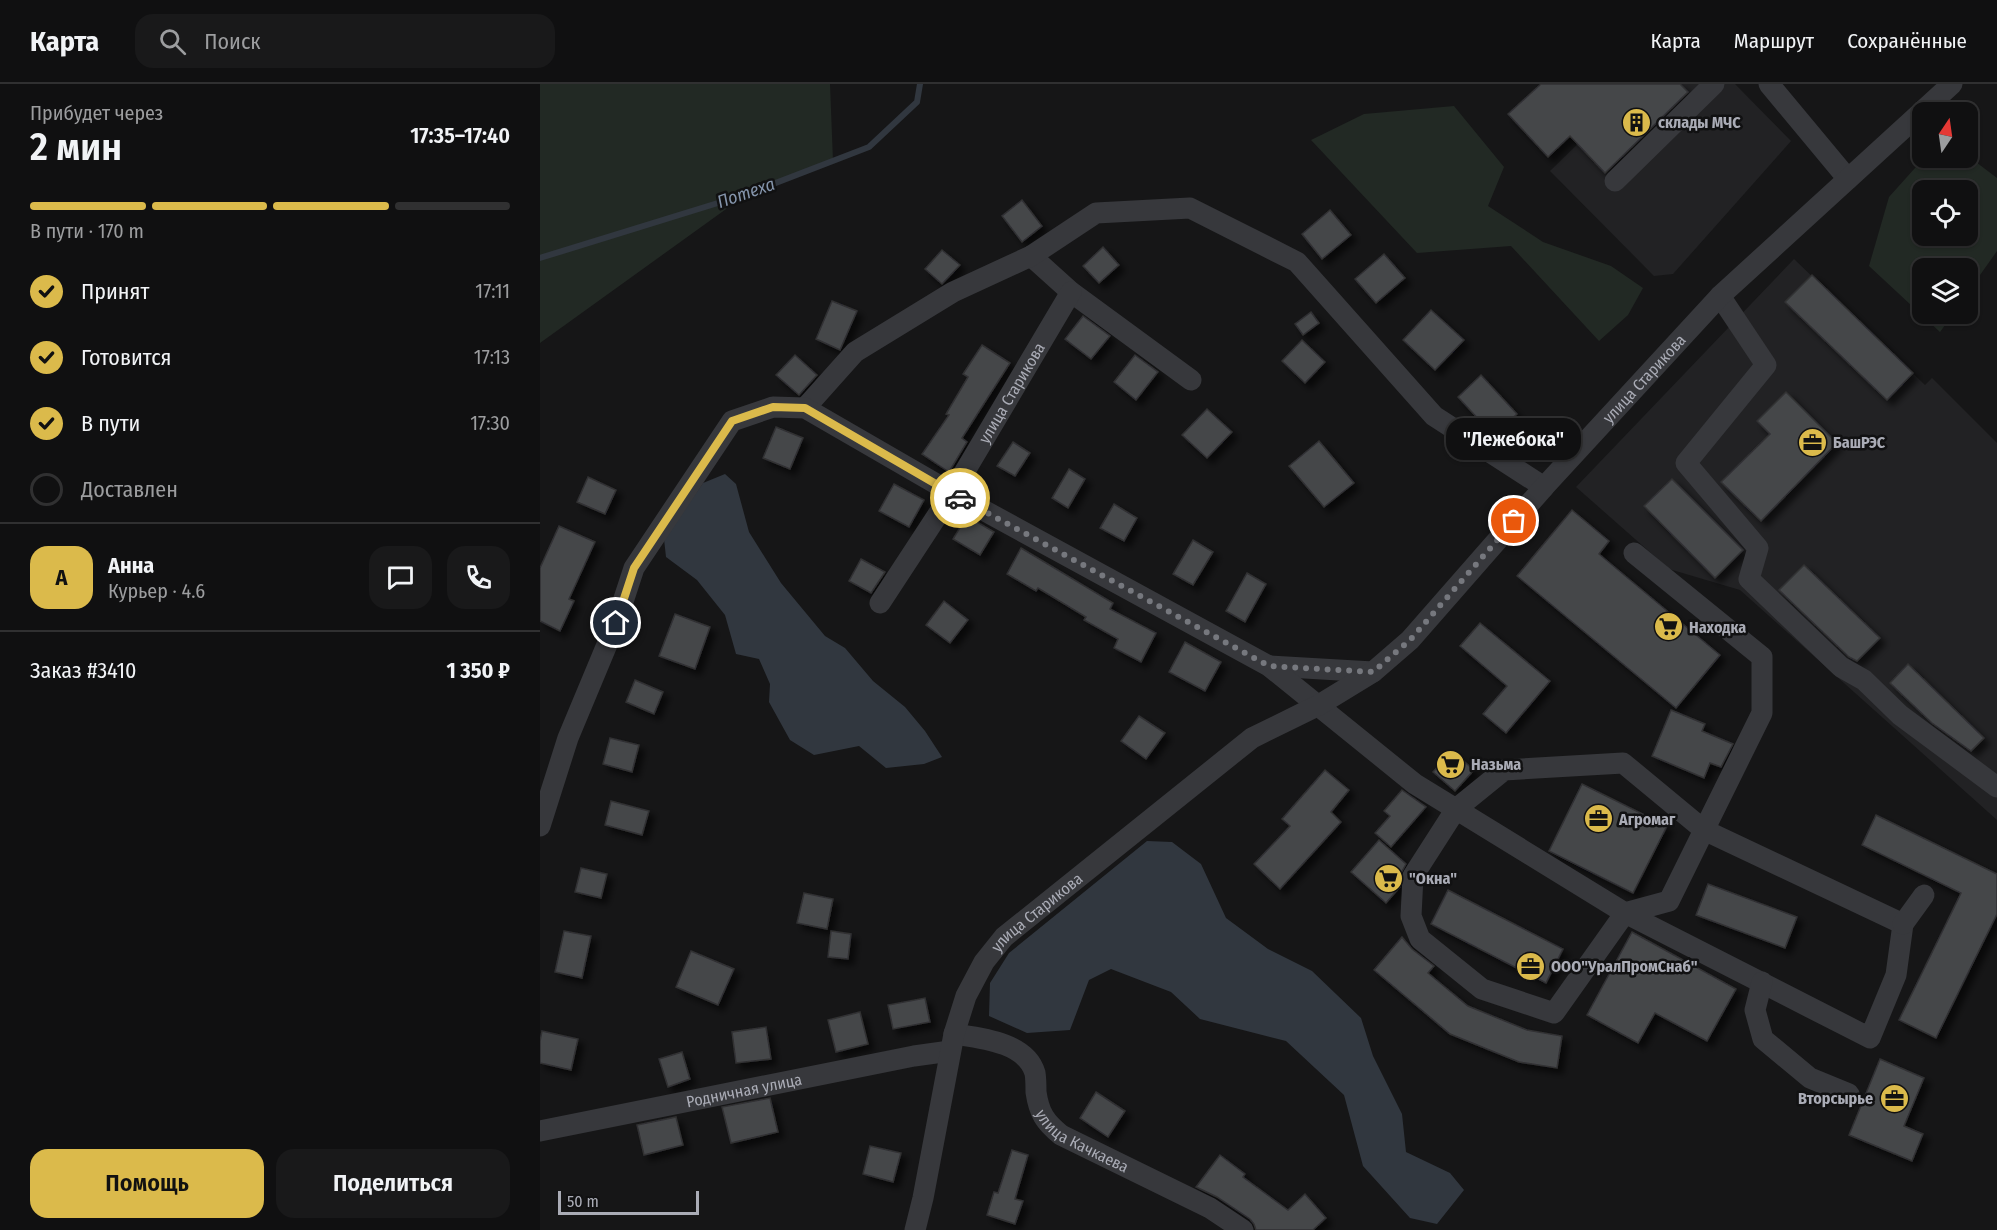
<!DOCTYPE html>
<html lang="ru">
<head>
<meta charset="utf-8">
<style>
  :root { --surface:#101011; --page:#19191a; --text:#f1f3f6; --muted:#9c9d9f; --line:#303031; --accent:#dbba4b }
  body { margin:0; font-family:"Fira Sans Condensed",sans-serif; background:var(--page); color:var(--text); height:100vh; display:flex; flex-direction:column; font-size:22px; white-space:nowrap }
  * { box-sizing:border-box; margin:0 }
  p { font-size:20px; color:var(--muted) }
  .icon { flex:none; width:33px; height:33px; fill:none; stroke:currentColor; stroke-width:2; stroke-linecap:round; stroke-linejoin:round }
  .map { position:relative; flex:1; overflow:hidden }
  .sheet { display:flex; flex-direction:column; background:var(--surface); width:540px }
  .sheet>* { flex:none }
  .needle { width:39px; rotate:13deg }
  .controls { position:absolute; left:1372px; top:18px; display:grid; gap:12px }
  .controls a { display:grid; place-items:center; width:66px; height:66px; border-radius:12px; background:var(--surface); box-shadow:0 2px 4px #0004,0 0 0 2px var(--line); font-size:30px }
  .scale { position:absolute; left:18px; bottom:15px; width:141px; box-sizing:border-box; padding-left:6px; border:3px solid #aaacb6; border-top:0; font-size:16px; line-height:21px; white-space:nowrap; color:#aaacb6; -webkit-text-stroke:4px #111112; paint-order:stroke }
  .pin { position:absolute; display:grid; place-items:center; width:51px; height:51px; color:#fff; margin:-26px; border:3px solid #fff; border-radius:50%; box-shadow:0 2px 6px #0007 }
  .courier { position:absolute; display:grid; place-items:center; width:60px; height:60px; margin:-30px; border:4px solid #dbba4b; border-radius:50%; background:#fff; color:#222; box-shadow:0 2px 8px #0007 }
  .bubble { position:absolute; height:42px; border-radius:18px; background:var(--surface); box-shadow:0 2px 4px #0004,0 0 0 2px var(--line); font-size:20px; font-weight:600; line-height:42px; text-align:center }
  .summary em { font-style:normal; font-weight:600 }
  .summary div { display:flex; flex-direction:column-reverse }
  .summary { display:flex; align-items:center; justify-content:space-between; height:102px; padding:0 30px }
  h1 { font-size:39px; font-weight:600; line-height:45px }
  .bar { display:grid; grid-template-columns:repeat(4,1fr); gap:9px 6px; align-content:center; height:72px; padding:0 30px }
  .bar i { height:8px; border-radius:4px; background:var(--line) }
  .bar .selected { background:var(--accent) }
  .bar p { grid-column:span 4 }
  .line { display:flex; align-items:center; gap:15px; padding:0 30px; border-top:2px solid var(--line) }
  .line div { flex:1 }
  .round { display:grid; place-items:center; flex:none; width:63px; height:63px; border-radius:18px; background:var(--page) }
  ol { padding:0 30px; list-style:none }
  li { display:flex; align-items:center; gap:18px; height:66px }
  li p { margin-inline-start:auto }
  li .icon { padding:6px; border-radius:50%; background:var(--accent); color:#111; stroke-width:4 }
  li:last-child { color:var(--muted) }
  li i { width:33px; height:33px; border:3px solid var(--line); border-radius:50% }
  .primary-button { display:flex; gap:12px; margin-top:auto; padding:12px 30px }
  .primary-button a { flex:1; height:69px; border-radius:18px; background:var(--accent); color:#111; font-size:24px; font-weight:600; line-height:69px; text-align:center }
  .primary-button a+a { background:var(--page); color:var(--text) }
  header { display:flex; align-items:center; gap:36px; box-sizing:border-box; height:84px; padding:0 30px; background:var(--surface); border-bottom:2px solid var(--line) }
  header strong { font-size:28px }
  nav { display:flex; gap:33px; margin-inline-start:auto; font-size:21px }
  .search { width:420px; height:54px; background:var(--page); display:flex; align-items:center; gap:15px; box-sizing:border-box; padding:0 21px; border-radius:18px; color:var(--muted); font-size:22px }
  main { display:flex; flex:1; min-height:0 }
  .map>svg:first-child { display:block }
  .built { fill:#222224 }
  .green { fill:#222924; fill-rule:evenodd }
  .water { fill:#31373f }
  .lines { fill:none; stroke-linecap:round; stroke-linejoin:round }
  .stream { stroke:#31373f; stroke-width:6 }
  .building { fill:#45464a; stroke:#303033; stroke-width:1.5; filter:url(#shadow) }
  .minor { stroke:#37383c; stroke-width:21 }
  .done { stroke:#76787e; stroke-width:6; stroke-dasharray:0 10.8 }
  .route { stroke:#dbba4b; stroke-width:8 }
  .labels { text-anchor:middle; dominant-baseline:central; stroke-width:5; stroke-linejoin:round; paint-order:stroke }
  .poi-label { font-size:16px; font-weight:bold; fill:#aaacb6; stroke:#111112; text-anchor:start }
  .street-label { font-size:16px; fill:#aaacb6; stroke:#111112 }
  .water-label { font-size:18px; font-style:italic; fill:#8595ac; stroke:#111112 }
</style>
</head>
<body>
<header>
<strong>Карта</strong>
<div class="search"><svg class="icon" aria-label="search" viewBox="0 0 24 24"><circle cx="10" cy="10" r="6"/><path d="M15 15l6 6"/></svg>Поиск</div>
<nav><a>Карта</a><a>Маршрут</a><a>Сохранённые</a></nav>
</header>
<main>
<section class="sheet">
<div class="summary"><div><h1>2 мин</h1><p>Прибудет через</p></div><em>17:35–17:40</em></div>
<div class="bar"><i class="selected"></i><i class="selected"></i><i class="selected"></i><i></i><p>В пути · 170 m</p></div>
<ol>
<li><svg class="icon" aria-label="check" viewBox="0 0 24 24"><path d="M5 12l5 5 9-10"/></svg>Принят<p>17:11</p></li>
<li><svg class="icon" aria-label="check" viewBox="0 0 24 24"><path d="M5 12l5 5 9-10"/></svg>Готовится<p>17:13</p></li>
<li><svg class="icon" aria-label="check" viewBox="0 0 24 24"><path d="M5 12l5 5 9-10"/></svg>В пути<p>17:30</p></li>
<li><i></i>Доставлен</li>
</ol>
<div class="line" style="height:108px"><b class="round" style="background:var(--accent);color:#111">А</b><div><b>Анна</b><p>Курьер · 4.6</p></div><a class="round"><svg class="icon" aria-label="chat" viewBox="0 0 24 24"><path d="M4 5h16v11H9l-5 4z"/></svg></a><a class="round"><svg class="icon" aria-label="phone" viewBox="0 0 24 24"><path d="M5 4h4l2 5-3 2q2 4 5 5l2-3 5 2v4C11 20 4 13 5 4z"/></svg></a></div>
<div class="line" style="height:78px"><div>Заказ #3410</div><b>1 350 ₽</b></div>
<div class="primary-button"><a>Помощь</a><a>Поделиться</a></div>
</section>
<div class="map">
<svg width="1457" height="1146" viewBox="0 0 1457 1146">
  <defs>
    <filter id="shadow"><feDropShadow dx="5.5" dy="5.5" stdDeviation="3" flood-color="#0009"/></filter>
  </defs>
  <rect width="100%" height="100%" fill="#161617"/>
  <g class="built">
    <polygon points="1099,0 1195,0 1251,57 1133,190 1114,192 1010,87"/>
    <polygon points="1254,175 1385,301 1392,294 1457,359 1457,736 1200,506 1129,485 1036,403"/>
  </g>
  <g class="green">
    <polygon points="0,0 290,0 293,77 207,110 0,259"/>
    <polygon points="914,22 964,83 948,122 1003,158 1071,182 1103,204 1088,231 1059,257 971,162 877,169 771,56 824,30"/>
    <path d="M 1428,72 L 1457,94 L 1457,167 L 1428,208 L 1428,184 L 1383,184 L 1383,230 L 1413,230 L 1400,248 L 1329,182 L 1349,113 L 1384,74 L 1428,74 ZM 1428,106 L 1428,152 L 1383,152 L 1383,106 Z"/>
  </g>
  <g class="water">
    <polygon points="185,390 196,400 209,448 241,499 285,552 305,564 333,597 365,623 385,647 402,673 384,680 346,684 319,662 274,671 250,656 229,618 230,600 219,575 196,570 185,531 157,496 126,473 124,455 163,399"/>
    <polygon points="607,757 632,758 661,780 686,834 728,865 772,887 821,934 833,972 862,1030 866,1068 910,1089 924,1106 897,1140 870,1134 823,1082 804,1011 746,957 660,935 631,908 571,885 549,896 530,946 487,949 449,932 450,899 469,869"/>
  </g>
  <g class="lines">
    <polyline class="stream" points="0,174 207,110 329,63 377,18 380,0"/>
  </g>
  <g class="building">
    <polygon points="1001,0 1140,0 1148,8 1065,89 1030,52 1008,73 968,30"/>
    <polygon points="482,116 502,142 482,158 462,132"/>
    <polygon points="790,126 811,151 782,175 762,150"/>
    <polygon points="563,163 579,181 559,199 543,182"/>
    <polygon points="402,166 420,181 402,200 385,185"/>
    <polygon points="844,170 865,194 836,219 815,195"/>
    <polygon points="1272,191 1373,289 1347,316 1245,218"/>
    <polygon points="292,217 317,227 300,266 276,255"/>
    <polygon points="891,226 924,256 895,286 863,256"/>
    <polygon points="771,228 779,239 763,251 755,240"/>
    <polygon points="543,232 570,252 551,275 525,255"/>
    <polygon points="762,256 785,278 765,299 742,277"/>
    <polygon points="442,261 470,279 422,354 427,358 409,388 382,370 409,331 406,330 428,293 423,290"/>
    <polygon points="255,271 277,291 259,311 236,291"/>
    <polygon points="595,271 618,288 596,316 574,298"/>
    <polygon points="941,291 977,330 954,352 918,313"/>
    <polygon points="1246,308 1297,359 1221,437 1181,398 1230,350 1217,337"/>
    <polygon points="667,325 692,348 667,374 642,351"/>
    <polygon points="236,343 263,354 250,385 223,374"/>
    <polygon points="779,357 814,399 784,423 749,382"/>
    <polygon points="473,358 490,369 475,392 457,382"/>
    <polygon points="529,385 545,395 528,424 512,414"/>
    <polygon points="48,393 76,406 65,430 37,418"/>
    <polygon points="1132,395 1203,466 1175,494 1104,422"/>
    <polygon points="354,400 384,416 369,443 339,427"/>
    <polygon points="574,420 597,434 584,457 560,444"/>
    <polygon points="1032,426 1069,457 1059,470 1180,571 1136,624 977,492"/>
    <polygon points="427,432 454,448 440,471 413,455"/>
    <polygon points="19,442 55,458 29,515 34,517 20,547 0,537 0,484"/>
    <polygon points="653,456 673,468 653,501 633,490"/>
    <polygon points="481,464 573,519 570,525 616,549 601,578 574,564 578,555 544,536 546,533 498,504 496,507 467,490"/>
    <polygon points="321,475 345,488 331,509 309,497"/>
    <polygon points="1264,481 1340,554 1317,577 1309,573 1239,506"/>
    <polygon points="707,489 726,500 705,538 686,527"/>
    <polygon points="404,517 428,536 410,559 386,541"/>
    <polygon points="135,530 170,543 155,585 119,572"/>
    <polygon points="940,539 1010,597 966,649 943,630 967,602 920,562"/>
    <polygon points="645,558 681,578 665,607 629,588"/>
    <polygon points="1368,580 1444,654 1431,667 1392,639 1350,599"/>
    <polygon points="95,596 123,608 114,630 86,618"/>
    <polygon points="1131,626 1165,640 1162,647 1193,660 1181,683 1170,679 1164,694 1112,672"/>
    <polygon points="599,632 625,649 606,675 581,657"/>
    <polygon points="70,654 99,661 92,688 63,680"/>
    <polygon points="912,667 934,686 915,707 893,688"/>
    <polygon points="785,686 809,706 791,728 801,738 740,805 714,780 750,742 742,735"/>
    <polygon points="1042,700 1127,742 1093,809 1009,767"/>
    <polygon points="862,706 886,723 851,763 835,749 850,732 844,727"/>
    <polygon points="71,717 109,727 102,751 65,741"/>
    <polygon points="1336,731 1457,790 1457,830 1396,954 1359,936 1421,809 1322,761"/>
    <polygon points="839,756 866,780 860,791 860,803 846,819 811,788"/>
    <polygon points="41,784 67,790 61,814 35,808"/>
    <polygon points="1168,800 1257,833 1245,864 1156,831"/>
    <polygon points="908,806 1023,865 1006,899 891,840"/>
    <polygon points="264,809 293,815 287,845 257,839"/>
    <polygon points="24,847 51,852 42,894 15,888"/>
    <polygon points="291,847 311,850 308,875 288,873"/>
    <polygon points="1092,848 1196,905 1167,957 1115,929 1098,959 1047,931"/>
    <polygon points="862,853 872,865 894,882 888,889 928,922 987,946 1022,952 1017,984 979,978 910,950 834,886"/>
    <polygon points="151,867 194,885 178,921 136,903"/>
    <polygon points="385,914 390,938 353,945 348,921"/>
    <polygon points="320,928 328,960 296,968 288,936"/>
    <polygon points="226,943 231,975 196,979 192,948"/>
    <polygon points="2,947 38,955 31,986 0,979 0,957"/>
    <polygon points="142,968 150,995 128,1003 119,975"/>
    <polygon points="1340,975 1384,994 1364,1042 1383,1050 1372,1077 1309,1051"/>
    <polygon points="556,1008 585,1027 568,1053 540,1034"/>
    <polygon points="230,1014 238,1048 191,1059 182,1023"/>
    <polygon points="136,1033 143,1061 104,1071 97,1041"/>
    <polygon points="330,1062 361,1069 353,1098 323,1090"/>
    <polygon points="472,1066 488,1071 475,1115 483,1117 475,1140 447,1131 454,1108 458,1109"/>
    <polygon points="680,1071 705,1090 703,1093 748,1126 765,1110 786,1134 773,1146 716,1146 714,1140 710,1135 677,1113 656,1103"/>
  </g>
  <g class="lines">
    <g class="minor">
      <polyline points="1229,0 1308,95"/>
      <polyline points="1075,97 1174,0"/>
      <polyline points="491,172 531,208 651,296"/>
      <polyline points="1180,212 1226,281 1146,379 1218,464 1209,495 1301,583 1324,596 1360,631 1457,703"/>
      <polyline points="265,324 315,268 413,208 491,172 556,129 650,124 757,178 894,332 1004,403"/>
      <path id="s1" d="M 340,519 L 412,409 L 531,208"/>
      <polyline points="729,582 833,588"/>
      <polyline points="0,742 28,654 76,539 94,484 192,337 233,323 265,324 412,409 729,582 875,700 1085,829 1330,954 1356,891 1363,840 1164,746 1083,679 964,686 916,725 873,792 871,832 880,855 942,905 1014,929 1085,829 1129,817 1222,629 1222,573 1094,469"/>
      <polyline points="1363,840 1384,811"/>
      <polyline points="1222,898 1215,926 1223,955 1270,994 1309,1010"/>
      <path id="s2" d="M 414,950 C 440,954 486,958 495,989 C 496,995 496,1002 496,1008 C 499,1029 505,1038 521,1051 L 670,1124 L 703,1146"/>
      <path id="s3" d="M 0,1047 L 374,972 L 410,967"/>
      <path id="s4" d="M 375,1146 L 383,1114 L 414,950 L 426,912 L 444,878 L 464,853 L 712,654 L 779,621 L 833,588 L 870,556 L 1004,403 L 1180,212 L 1412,0"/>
    </g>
  </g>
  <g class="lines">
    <polyline class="done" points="420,414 729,582 833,588 870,556 974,437"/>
    <polyline class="route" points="76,539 94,484 192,337 233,323 265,324 420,414"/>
  </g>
  <defs>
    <symbol id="building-disc" viewBox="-11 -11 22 22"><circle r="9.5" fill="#dbba4b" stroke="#111112"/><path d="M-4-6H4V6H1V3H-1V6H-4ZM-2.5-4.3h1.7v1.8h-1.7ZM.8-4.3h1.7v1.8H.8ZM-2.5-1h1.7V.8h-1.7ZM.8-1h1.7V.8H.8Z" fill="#111"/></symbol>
    <symbol id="office-disc" viewBox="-11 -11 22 22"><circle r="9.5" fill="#dbba4b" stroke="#111112"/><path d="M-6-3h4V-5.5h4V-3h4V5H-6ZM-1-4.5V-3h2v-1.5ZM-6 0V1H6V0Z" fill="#111"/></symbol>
    <symbol id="supermarket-disc" viewBox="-11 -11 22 22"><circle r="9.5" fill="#dbba4b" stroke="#111112"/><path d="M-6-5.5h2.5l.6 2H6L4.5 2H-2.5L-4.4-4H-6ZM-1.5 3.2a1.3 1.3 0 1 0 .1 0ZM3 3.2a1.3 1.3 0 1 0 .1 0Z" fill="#111"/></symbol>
  </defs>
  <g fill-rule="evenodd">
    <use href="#building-disc" x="1080" y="22" width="33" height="33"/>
    <use href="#office-disc" x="1256" y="342" width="33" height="33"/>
    <use href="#supermarket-disc" x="1112" y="526" width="33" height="33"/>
    <use href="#supermarket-disc" x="894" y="664" width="33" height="33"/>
    <use href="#office-disc" x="1042" y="718" width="33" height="33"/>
    <use href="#supermarket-disc" x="832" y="778" width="33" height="33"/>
    <use href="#office-disc" x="974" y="866" width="33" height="33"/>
    <use href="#office-disc" x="1338" y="998" width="33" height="33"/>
  </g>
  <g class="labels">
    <g class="poi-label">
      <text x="1118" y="38">склады МЧС</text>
      <text x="1293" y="358">БашРЭС</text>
      <text x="1149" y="543">Находка</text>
      <text x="931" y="680">Назьма</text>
      <text x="1079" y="735">Агромаг</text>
      <text x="869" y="794">"Окна"</text>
      <text x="1011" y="882">ООО"УралПромСнаб"</text>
      <text x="1333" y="1014" text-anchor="end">Вторсырье</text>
    </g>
    <g class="street-label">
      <text stroke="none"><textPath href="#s4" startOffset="1166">улица Старикова</textPath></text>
      <text stroke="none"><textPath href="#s1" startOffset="248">улица Старикова</textPath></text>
      <text stroke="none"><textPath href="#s4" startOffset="351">улица Старикова</textPath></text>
      <text stroke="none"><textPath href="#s3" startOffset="208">Родничная улица</textPath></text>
      <text stroke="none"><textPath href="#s2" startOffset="186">улица Качкаева</textPath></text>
    </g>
    <g class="water-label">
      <text transform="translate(206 109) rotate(-19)">Потеха</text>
    </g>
  </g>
</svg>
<div class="controls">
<a><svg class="needle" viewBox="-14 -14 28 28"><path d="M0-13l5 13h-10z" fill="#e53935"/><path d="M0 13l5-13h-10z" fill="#9c9d9f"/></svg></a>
<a><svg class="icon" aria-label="locate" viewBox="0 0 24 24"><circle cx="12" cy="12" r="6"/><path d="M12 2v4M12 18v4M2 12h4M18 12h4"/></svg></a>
<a><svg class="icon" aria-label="layers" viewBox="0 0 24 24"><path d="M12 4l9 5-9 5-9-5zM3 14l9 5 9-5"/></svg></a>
</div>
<div class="scale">50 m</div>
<div class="pin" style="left:974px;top:437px;background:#ea580c"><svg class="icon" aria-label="bag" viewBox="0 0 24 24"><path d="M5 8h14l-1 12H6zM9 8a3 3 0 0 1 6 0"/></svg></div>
<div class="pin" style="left:76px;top:539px;background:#1f2937"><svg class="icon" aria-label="home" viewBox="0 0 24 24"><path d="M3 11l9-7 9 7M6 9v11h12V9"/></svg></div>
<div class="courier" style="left:420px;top:414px"><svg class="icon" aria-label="car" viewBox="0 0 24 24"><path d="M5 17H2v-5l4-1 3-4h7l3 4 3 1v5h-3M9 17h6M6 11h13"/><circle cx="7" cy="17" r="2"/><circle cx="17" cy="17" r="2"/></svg></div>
<div class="bubble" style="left:906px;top:334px;width:135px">&quot;Лежебока&quot;</div>
</div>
</main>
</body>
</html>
